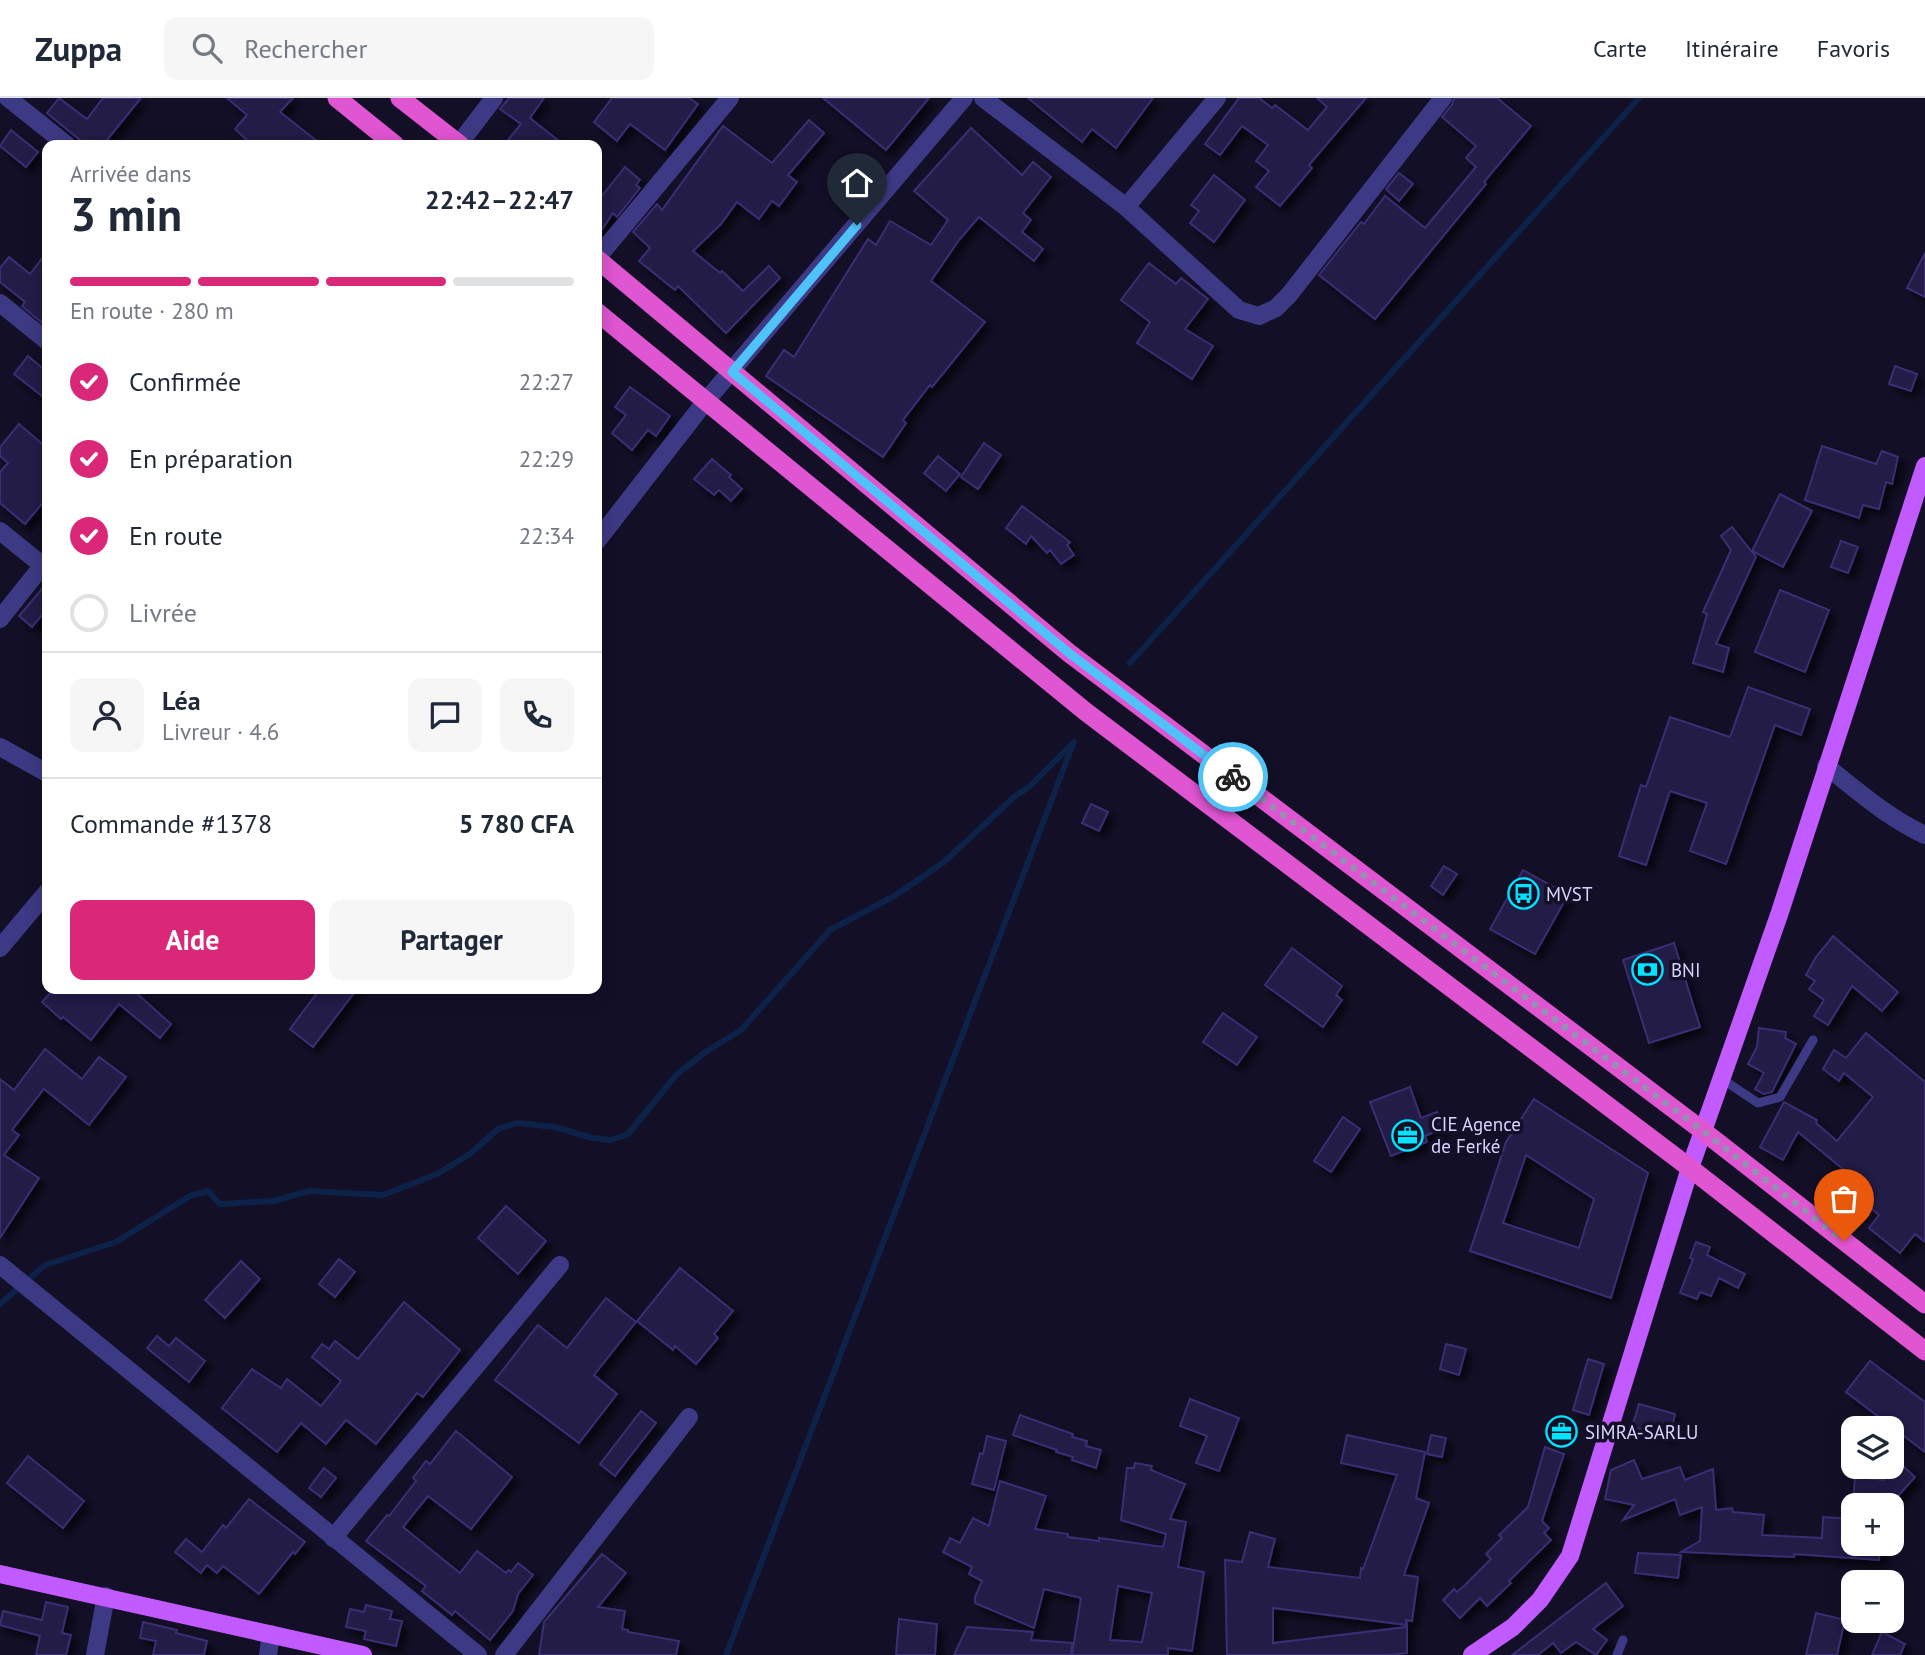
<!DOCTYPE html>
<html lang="fr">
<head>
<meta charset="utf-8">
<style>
  :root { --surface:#fff; --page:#f6f6f7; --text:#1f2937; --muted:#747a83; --line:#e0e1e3; --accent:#db2777 }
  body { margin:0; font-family:"PT Sans",sans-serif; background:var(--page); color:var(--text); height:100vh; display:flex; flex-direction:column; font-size:26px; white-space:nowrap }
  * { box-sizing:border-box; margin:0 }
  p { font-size:23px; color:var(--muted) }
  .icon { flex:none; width:38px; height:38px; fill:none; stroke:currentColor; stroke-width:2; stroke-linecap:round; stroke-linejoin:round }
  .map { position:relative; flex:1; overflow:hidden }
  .details { position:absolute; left:42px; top:42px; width:560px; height:854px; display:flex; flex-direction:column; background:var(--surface); border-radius:14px; box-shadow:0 4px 18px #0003 }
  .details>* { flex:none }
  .fabs { position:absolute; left:1841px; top:1318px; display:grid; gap:14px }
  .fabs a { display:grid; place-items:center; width:63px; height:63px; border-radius:14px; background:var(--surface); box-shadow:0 4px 18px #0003; font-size:35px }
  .pin { position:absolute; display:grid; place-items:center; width:60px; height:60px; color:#fff; margin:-72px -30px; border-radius:50% 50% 50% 0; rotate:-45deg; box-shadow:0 0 7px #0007 }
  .pin .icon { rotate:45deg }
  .courier { position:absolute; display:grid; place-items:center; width:70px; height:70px; margin:-35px; border:5px solid #4fc3f7; border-radius:50%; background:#fff; color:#222; box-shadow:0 2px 9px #0007 }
  .summary em { font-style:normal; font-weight:700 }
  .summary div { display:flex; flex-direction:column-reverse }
  .summary { display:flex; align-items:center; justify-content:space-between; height:119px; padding:0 28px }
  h1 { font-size:46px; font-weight:700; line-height:52px }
  .bar { display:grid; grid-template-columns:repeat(4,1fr); gap:10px 7px; align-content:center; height:84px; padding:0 28px }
  .bar i { height:9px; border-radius:5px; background:var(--line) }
  .bar .active { background:var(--accent) }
  .bar p { grid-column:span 4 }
  .line { display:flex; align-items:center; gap:18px; padding:0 28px; border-top:2px solid var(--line) }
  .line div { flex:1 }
  .round { display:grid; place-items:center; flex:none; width:74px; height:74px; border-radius:14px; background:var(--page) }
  ol { padding:0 28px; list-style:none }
  li { display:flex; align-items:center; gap:21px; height:77px }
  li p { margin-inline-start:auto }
  li .icon { padding:7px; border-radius:50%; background:var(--accent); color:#fff; stroke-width:4 }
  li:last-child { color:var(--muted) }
  li i { width:38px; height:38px; border:4px solid var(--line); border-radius:50% }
  .primary-button { display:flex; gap:14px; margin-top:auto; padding:14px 28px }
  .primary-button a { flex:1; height:80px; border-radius:14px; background:var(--accent); color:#fff; font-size:28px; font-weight:700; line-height:80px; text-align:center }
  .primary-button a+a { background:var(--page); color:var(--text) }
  header { display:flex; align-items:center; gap:42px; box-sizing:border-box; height:98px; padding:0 35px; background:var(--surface); border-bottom:2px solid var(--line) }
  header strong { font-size:33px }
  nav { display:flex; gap:38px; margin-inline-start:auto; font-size:24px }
  .search { width:490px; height:63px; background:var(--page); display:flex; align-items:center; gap:18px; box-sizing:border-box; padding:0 24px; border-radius:14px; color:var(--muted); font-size:26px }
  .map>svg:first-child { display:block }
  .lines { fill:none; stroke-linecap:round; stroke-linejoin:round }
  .stream { stroke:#0c2248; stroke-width:6 }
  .building { fill:#241b47; stroke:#3b2d73; stroke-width:2; fill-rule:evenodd; filter:url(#shadow) }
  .service { stroke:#3d3a85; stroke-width:9 }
  .minor { stroke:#3d3a85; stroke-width:18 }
  .tertiary { stroke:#3d3a85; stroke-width:18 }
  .primary { stroke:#c25bff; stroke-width:18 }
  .trunk { stroke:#e055d1; stroke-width:19 }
  .done { stroke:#948fb3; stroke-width:7; stroke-dasharray:0 12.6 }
  .route { stroke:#4fc3f7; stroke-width:9 }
  .labels { text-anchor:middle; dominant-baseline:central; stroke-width:7; stroke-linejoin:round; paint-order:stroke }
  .poi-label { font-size:19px; fill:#d9d4ff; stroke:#130f26; text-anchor:start }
</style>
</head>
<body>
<header>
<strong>Zuppa</strong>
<div class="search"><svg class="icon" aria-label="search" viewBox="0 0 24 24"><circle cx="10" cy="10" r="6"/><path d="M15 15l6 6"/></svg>Rechercher</div>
<nav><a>Carte</a><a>Itinéraire</a><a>Favoris</a></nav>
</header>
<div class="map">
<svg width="1925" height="1557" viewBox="0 0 1925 1557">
  <defs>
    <filter id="shadow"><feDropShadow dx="6" dy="6" stdDeviation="3.5" flood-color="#0009"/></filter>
  </defs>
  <rect width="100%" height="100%" fill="#130f26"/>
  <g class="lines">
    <g class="stream">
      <polyline points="1130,565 1639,0"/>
      <polyline points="0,1206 45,1167 116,1144 190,1098 208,1093 220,1106 274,1103 309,1093 383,1097 437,1076 470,1056 498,1031 517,1025 555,1029 592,1040 611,1042 628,1036 677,976 707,953 741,932 830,832 896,797 944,764 1014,699 1029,689 1074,644"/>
      <polyline points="726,1557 1073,646"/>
    </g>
  </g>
  <g class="building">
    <polygon points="59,0 87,21 103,0 141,0 103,47 86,47 47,15"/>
    <polygon points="227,0 293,0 280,14 322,47 252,47 235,31 247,17"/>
    <polygon points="509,0 544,0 530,20 564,47 504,47 521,26 500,11"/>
    <polygon points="612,0 689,0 698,6 665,52 630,26 617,43 594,24"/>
    <polygon points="823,0 929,0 886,52"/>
    <polygon points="1028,0 1153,0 1116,50 1092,31 1082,44"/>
    <polygon points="1239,0 1259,0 1272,10 1275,7 1308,32 1327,9 1317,0 1366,0 1309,67 1312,70 1280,108 1256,89 1269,73 1256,63 1268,47 1242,28 1220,57 1205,46"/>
    <polygon points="1454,0 1497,0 1531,28 1484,84 1486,86 1375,221 1319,177 1361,124 1364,126 1385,98 1425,130 1476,69 1466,60 1476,48 1442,19 1452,7"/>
    <polygon points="809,22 824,35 788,77 797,84 779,108 772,103 759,121 737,104 721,126 693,153 720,175 722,173 743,193 769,168 780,180 726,235 678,188 675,192 639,163 650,150 633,134 657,106 662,112 723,28 772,65"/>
    <polygon points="971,30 1022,77 1033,64 1051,79 1023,115 1031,122 1022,134 1043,151 1034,163 979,119 959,142 931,183 985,224 932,289 930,287 903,322 906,325 883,359 766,278 784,252 794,259 868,141 876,147 890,123 931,147 948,122 914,93"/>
    <polygon points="11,32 38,54 26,69 0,48"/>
    <polygon points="625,69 640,82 636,87 640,90 617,119 613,115 597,139 597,104"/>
    <polygon points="1399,75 1413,86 1399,103 1386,91"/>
    <polygon points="1214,77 1245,102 1214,144 1190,125 1199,113 1191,107"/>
    <polygon points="47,154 47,229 22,208 25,204 0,184 0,170 9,159 30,176"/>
    <polygon points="1925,155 1925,199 1907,190"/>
    <polygon points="1149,165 1176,186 1181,180 1208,201 1185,231 1213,248 1192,281 1137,245 1150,224 1121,202"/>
    <polygon points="28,258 47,274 47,302 14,276"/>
    <polygon points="1895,268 1917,276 1911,293 1889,286"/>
    <polygon points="630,289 670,318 656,338 648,332 632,352 612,335 626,317 615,309"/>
    <polygon points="19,326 47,350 47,400 25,426 0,405 0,374 8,365 0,358 0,349"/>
    <polygon points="984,345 1001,357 978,391 961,379"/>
    <polygon points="1822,348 1876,366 1882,353 1898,359 1892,386 1886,384 1879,411 1863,407 1859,420 1805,402"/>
    <polygon points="938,358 960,376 946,393 924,375"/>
    <polygon points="712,361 731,377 729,379 742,391 731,403 719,392 714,397 694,381"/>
    <polygon points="1780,396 1812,413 1783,469 1752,453"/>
    <polygon points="1022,408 1070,444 1067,447 1074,457 1061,466 1050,452 1047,455 1031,438 1026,446 1006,430"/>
    <polygon points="1732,429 1756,459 1716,546 1729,550 1723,574 1693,565 1707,516 1703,514 1731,452 1721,438"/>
    <polygon points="1841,443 1858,449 1848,475 1831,469"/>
    <polygon points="47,485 47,511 32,529 19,518"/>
    <polygon points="1780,492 1829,512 1805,574 1755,554"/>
    <polygon points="1748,589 1810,611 1801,637 1775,627 1726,766 1690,753 1707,705 1670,693 1646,767 1619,758 1641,687 1646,689 1670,619 1730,639"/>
    <polygon points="1091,706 1108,714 1099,733 1082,725"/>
    <polygon points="1444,768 1457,776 1443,797 1431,788"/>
    <polygon points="1523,772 1568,797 1535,856 1490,831"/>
    <polygon points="1833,838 1898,894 1882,913 1852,888 1828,927 1814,918 1824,902 1809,891 1815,883 1806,877 1816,859"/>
    <polygon points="1674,845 1700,929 1649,945 1623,862"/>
    <polygon points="1292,850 1342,888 1336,897 1342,902 1323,929 1265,887"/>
    <polygon points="54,891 132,891 171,926 160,940 119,906 91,942 63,919 61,921 42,904"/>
    <polygon points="320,891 357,891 313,949 290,931"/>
    <polygon points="1223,915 1257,939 1237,967 1203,944"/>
    <polygon points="1759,930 1786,934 1785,940 1796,946 1772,994 1764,996 1755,991 1764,975 1748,966 1757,949"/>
    <polygon points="1866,935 1925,984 1925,1144 1915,1136 1900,1155 1869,1130 1879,1117 1836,1082 1844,1072 1798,1034 1783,1062 1760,1049 1784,1004 1817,1022 1816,1025 1837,1043 1873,999 1844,975 1839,983 1823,971 1834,952 1846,960"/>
    <polygon points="45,951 82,981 99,959 126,979 89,1027 44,991 12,1032 19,1037 4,1057 39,1080 0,1140 0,981 14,992"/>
    <polygon points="1410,989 1421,1020 1437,1014 1443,1030 1425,1038 1427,1044 1391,1058 1370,1004"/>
    <path d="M 1534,1001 L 1648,1075 L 1611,1200 L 1470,1153 L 1506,1044 ZM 1526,1057 L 1594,1101 L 1579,1150 L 1503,1125 Z"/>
    <polygon points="1343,1019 1360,1031 1331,1074 1314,1063"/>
    <polygon points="506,1108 546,1143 518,1176 478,1140"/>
    <polygon points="1696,1144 1710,1149 1707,1157 1745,1176 1738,1190 1719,1180 1711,1198 1700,1194 1697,1201 1680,1195 1693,1161 1690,1160"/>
    <polygon points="339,1161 355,1174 335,1199 319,1186"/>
    <polygon points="241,1163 260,1181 225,1220 205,1202"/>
    <polygon points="680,1170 733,1213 714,1236 718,1240 696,1266 675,1248 673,1252 637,1223"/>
    <polygon points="606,1200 636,1224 594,1277 617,1296 579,1345 495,1282 538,1227 567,1250"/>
    <polygon points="404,1204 460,1252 423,1299 417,1295 376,1346 346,1322 326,1346 301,1325 277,1354 222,1310 252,1271 281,1290 287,1281 321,1308 341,1283 312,1259 322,1246 329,1251 335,1243 358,1261"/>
    <polygon points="157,1238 169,1248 176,1240 205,1263 189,1284 147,1250"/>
    <polygon points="1446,1246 1466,1251 1459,1277 1440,1271"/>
    <polygon points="1588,1261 1604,1266 1589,1317 1573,1312"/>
    <polygon points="1870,1263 1925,1304 1925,1354 1846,1294"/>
    <polygon points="1190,1301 1239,1320 1219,1373 1196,1365 1207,1338 1180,1328"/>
    <polygon points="1639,1306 1675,1316 1670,1339 1632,1329"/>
    <polygon points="641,1313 656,1325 615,1378 600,1366"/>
    <polygon points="1020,1317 1073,1336 1072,1339 1087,1343 1086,1348 1101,1352 1096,1370 1072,1362 1073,1359 1056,1354 1057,1352 1013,1337"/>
    <polygon points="456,1333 512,1379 471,1431 428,1398 403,1429 460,1475 477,1453 506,1475 509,1472 511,1474 518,1465 533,1477 518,1496 513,1513 490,1542 455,1513 452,1517 422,1493 426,1488 366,1443 387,1417 389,1418 416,1383 413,1380 426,1363 430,1366"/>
    <polygon points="1347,1337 1425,1354 1416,1400 1429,1405 1404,1477 1418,1479 1412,1523 1406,1522 1407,1527 1273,1510 1273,1545 1407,1529 1407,1555 1388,1557 1227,1557 1225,1462 1242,1464 1250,1434 1275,1441 1268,1469 1360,1480 1361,1470 1363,1471 1397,1377 1341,1365"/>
    <polygon points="1431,1337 1446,1340 1442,1359 1427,1356"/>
    <polygon points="987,1338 1006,1343 994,1392 972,1386 980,1355 983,1356"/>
    <polygon points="1545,1349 1564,1356 1542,1423 1549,1430 1544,1435 1551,1442 1509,1483 1511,1485 1487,1508 1480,1500 1460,1520 1443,1502 1454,1491 1457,1494 1465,1487 1491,1461 1486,1456 1502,1440 1499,1437 1528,1409"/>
    <polygon points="28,1358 84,1403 63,1430 7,1385"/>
    <polygon points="1634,1362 1642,1381 1680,1369 1685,1382 1713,1371 1716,1412 1732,1410 1733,1414 1764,1417 1762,1437 1822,1440 1823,1419 1853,1421 1853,1446 1880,1446 1879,1462 1794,1456 1794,1459 1681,1454 1700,1443 1702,1409 1680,1417 1675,1401 1623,1422 1634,1407 1605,1401 1611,1372"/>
    <path d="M 1135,1365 L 1152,1368 L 1151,1372 L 1185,1386 L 1170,1421 L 1186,1424 L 1178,1469 L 1204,1474 L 1192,1553 L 1168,1550 L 1168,1557 L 1072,1557 L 1081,1500 L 1044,1491 L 1034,1530 L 975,1505 L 975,1499 L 982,1483 L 969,1476 L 972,1469 L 943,1454 L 950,1440 L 960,1445 L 973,1420 L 989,1428 L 1000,1383 L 1046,1398 L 1035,1431 L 1068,1436 L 1068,1439 L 1099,1443 L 1099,1440 L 1163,1449 L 1166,1436 L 1121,1422 L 1127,1370 L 1134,1370 ZM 1118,1488 L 1152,1495 L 1142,1544 L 1110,1542 Z"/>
    <polygon points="1900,1365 1915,1379 1890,1407 1884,1402 1884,1407 1853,1406 1855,1379 1884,1382"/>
    <polygon points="324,1370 336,1380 321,1399 309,1390"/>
    <polygon points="249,1401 305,1444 295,1456 293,1454 259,1496 223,1468 217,1475 207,1467 201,1475 175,1454 186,1441 202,1454 223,1427 226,1430"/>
    <polygon points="1638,1455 1681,1457 1678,1480 1635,1475"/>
    <polygon points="602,1456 626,1475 598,1509 625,1513 622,1531 628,1532 628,1534 679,1543 676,1557 539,1557 544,1524"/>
    <polygon points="1606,1485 1623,1508 1593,1531 1607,1542 1596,1557 1576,1544 1561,1555 1553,1545 1538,1557 1512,1557"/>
    <polygon points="46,1504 68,1509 62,1535 71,1537 66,1557 36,1557 40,1538 0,1527 3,1513 42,1522"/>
    <polygon points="366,1507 392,1513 390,1521 402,1523 396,1548 364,1541 366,1533 346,1529 350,1511 364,1514"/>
    <polygon points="1816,1515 1845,1522 1837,1557 1806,1557"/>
    <polygon points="899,1521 937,1526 935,1557 896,1557"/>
    <polygon points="143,1524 177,1532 176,1535 207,1543 204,1557 153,1557 156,1543 140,1540"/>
    <polygon points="967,1529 1033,1534 1031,1542 1072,1545 1071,1557 954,1557"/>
    <polygon points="1882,1534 1905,1546 1900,1557 1872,1557"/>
  </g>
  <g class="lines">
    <g class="service">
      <polyline points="1722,981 1758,1005 1780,999 1813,942"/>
      <polyline points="1617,1557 1623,1542"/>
    </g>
    <g class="minor">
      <polyline points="8,0 67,47"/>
      <polyline points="983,0 1126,109 1239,212 1259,218 1276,210 1289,197 1443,0"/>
      <polyline points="459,46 494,0"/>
      <polyline points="1126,109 1217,0"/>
      <polyline points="597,160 730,0"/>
      <polyline points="0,205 47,243"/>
      <polyline points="0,433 47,471"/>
      <polyline points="597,443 705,304 964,0"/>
      <polyline points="0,521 47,462"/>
      <polyline points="0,649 47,675"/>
      <path d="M 1826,668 C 1858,693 1888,720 1925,737"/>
      <polyline points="0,850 47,794"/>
      <polyline points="333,1440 560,1167"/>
      <polyline points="95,1557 106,1498"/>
      <polyline points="268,1557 271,1536"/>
      <polyline points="504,1557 689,1319"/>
    </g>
    <polyline class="tertiary" points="0,1167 478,1557"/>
    <g class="primary">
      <polyline points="0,1476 363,1557"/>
      <polyline points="1472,1557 1513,1529 1540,1502 1570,1458 1690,1070 1779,817 1925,368"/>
    </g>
    <g class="trunk">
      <polyline points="337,0 395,47"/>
      <polyline points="400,0 460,47"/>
      <polyline points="597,161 1069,555 1703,1033 1925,1206"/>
      <polyline points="597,214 1086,614 1690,1070 1925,1253"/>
    </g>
  </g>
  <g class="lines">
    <polyline class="done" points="1233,679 1703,1033 1844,1143"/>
    <polyline class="route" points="857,127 732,274 1069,555 1233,679"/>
  </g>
  <defs>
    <symbol id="bus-ring" viewBox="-11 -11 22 22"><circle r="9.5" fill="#130f26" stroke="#00e5ff" stroke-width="1.5"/><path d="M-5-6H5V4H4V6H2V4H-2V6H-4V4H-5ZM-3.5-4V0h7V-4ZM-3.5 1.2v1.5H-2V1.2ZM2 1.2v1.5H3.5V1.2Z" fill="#00e5ff"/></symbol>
    <symbol id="bank-ring" viewBox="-11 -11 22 22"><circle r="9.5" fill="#130f26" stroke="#00e5ff" stroke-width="1.5"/><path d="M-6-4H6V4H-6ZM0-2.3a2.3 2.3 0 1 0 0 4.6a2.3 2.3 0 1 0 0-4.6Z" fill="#00e5ff"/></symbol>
    <symbol id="office-ring" viewBox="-11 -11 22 22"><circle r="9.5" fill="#130f26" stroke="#00e5ff" stroke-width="1.5"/><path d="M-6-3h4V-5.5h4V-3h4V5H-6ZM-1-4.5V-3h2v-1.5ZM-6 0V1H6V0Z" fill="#00e5ff"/></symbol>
  </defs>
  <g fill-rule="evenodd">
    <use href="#bus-ring" x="1506" y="778" width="35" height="35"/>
    <use href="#bank-ring" x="1630" y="854" width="35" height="35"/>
    <use href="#office-ring" x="1390" y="1020" width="35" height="35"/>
    <use href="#office-ring" x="1544" y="1316" width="35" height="35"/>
  </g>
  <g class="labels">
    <g class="poi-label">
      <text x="1546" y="796">MVST</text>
      <text x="1671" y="872">BNI</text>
      <text x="1431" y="1026">CIE Agence<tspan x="1431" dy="22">de Ferké</tspan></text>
      <text x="1585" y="1334">SIMRA-SARLU</text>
    </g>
  </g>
</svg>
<div class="fabs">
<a><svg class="icon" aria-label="layers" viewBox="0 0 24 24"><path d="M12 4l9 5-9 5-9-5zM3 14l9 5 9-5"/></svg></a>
<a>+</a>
<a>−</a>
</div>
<div class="pin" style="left:1844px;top:1143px;background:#ea580c"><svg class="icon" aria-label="bag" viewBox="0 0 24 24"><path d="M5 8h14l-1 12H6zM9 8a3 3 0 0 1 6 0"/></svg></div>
<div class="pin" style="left:857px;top:127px;background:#1f2937"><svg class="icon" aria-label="home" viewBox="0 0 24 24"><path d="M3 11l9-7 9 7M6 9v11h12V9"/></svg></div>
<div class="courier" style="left:1233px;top:679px"><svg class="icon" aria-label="bike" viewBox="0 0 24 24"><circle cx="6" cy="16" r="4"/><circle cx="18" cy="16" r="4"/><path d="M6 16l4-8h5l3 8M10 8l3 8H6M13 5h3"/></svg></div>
<section class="details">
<div class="summary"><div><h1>3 min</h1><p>Arrivée dans</p></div><em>22:42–22:47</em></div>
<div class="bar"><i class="active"></i><i class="active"></i><i class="active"></i><i></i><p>En route · 280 m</p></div>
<ol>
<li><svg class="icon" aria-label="check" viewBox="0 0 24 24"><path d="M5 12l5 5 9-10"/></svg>Confirmée<p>22:27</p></li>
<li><svg class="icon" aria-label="check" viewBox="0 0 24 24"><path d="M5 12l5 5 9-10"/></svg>En préparation<p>22:29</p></li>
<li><svg class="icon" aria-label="check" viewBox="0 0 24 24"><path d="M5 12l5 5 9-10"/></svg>En route<p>22:34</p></li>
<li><i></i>Livrée</li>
</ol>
<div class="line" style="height:126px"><a class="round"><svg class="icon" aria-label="person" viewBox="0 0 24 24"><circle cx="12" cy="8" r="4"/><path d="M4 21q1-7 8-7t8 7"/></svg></a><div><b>Léa</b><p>Livreur · 4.6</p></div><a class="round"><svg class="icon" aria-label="chat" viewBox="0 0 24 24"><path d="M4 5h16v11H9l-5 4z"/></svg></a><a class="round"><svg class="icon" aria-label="phone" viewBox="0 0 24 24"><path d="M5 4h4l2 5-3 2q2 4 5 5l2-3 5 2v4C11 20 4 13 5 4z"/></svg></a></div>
<div class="line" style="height:91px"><div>Commande #1378</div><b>5 780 CFA</b></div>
<div class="primary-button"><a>Aide</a><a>Partager</a></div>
</section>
</div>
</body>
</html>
